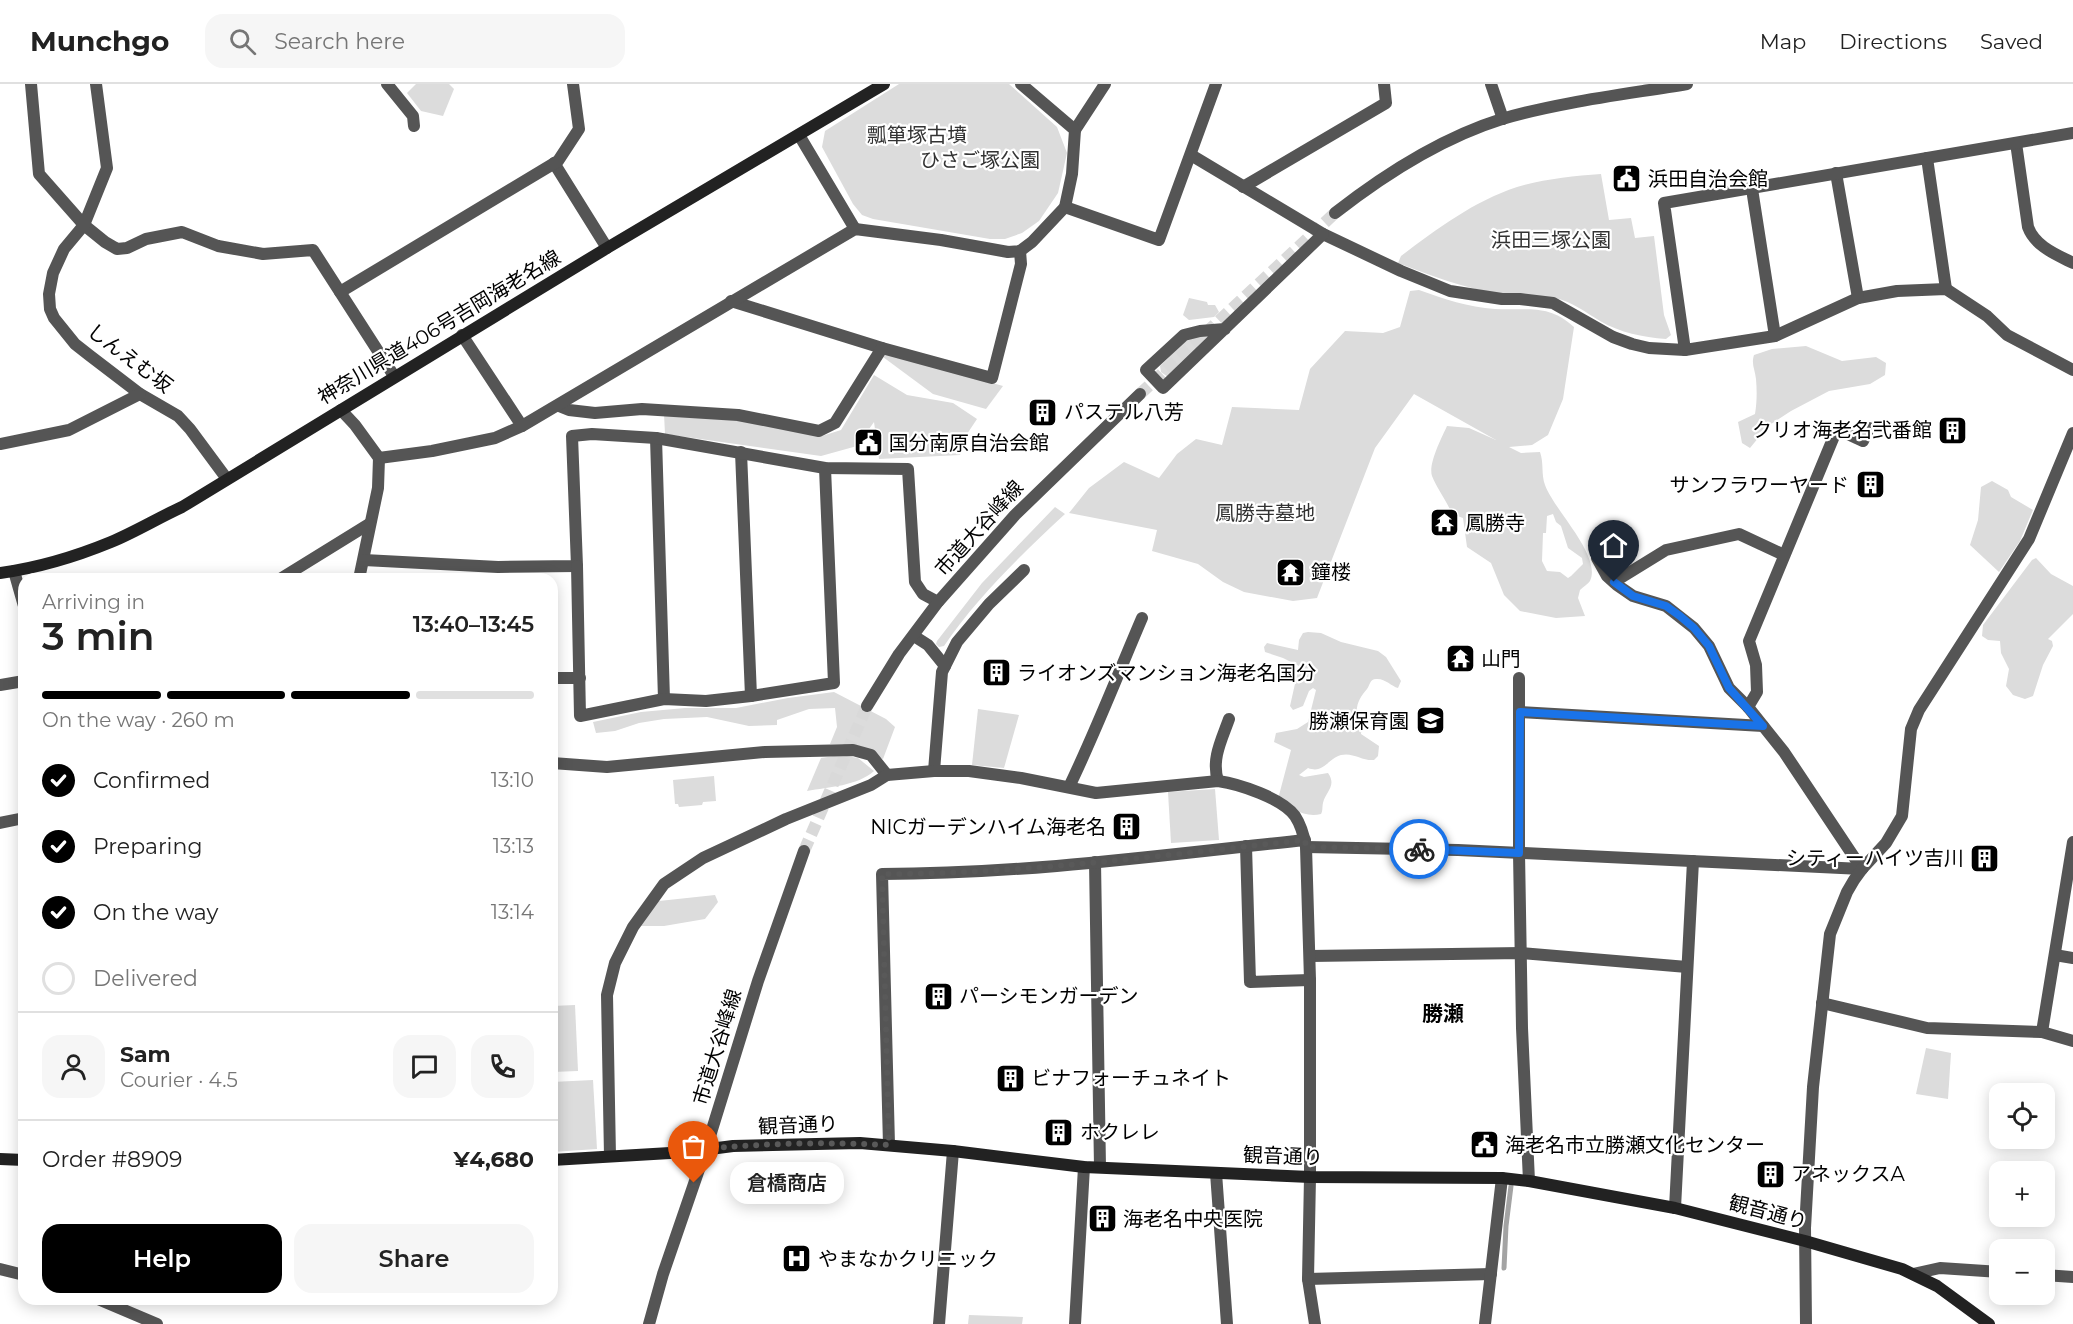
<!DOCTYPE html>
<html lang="en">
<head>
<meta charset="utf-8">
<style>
  :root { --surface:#fff; --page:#f6f6f6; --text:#222; --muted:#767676; --line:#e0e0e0; --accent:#000 }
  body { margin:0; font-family:Montserrat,"Noto Sans JP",sans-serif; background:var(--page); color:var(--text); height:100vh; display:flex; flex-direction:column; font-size:22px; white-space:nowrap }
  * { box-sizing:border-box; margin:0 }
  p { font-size:20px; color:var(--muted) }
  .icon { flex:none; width:33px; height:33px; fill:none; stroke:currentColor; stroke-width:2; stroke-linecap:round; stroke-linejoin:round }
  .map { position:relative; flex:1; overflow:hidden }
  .details { position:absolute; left:18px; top:489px; width:540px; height:732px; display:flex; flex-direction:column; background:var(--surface); border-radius:18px; box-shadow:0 3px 15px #0003 }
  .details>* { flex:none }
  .tools { position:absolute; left:1989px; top:999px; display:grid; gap:12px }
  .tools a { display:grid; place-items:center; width:66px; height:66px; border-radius:12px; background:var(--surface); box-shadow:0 3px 15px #0003; font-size:30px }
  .pin { position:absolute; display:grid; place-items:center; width:51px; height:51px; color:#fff; margin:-62px -26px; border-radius:50% 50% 50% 0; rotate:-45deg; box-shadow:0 0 6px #0007 }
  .pin .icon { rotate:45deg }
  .courier { position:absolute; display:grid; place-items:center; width:60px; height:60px; margin:-30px; border:4px solid #1a73e8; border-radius:50%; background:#fff; color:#222; box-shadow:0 2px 8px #0007 }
  .bubble { position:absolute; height:42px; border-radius:18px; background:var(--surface); box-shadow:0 3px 15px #0003; font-size:20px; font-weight:600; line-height:42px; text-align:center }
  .summary em { font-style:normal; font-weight:600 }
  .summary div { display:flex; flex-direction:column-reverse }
  .summary { display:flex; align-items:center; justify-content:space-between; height:102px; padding:0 24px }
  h1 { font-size:39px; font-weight:600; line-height:45px }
  .bar { display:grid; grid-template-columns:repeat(4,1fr); gap:9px 6px; align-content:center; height:72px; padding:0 24px }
  .bar i { height:8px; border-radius:4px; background:var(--line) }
  .bar .selected { background:var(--accent) }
  .bar p { grid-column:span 4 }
  .line { display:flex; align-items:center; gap:15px; padding:0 24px; border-top:2px solid var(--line) }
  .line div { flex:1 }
  .round { display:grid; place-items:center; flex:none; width:63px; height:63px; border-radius:18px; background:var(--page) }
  ol { padding:0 24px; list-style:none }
  li { display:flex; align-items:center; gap:18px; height:66px }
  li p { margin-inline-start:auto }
  li .icon { padding:6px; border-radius:50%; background:var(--accent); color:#fff; stroke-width:4 }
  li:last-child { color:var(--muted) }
  li i { width:33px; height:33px; border:3px solid var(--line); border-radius:50% }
  .button { display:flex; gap:12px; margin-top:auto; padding:12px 24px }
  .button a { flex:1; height:69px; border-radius:18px; background:var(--accent); color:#fff; font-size:24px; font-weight:600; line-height:69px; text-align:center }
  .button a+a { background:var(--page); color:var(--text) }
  header { display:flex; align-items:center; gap:36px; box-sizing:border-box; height:84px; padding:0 30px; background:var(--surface); border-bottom:2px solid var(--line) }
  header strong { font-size:28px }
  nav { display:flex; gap:33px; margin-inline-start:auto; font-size:21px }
  .search { width:420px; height:54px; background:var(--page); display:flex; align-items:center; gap:15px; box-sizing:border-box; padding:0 21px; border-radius:18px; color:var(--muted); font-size:22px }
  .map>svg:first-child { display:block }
  .green { fill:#dcdcdc; fill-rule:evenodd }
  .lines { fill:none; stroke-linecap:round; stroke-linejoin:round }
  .stream { stroke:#a3a3a3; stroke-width:5 }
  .tertiary-tunnel { stroke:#d9d9d9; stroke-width:12; stroke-dasharray:12 6; stroke-linecap:butt }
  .minor { stroke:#555; stroke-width:12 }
  .tertiary { stroke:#555; stroke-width:12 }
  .secondary { stroke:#222; stroke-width:12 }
  .done { stroke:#595959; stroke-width:6; stroke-dasharray:0 10.8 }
  .route { stroke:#1a73e8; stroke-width:8 }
  .labels { text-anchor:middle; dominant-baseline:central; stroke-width:4.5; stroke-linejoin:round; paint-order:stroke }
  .park-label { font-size:20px; fill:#333; stroke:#fff }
  .poi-label { font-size:20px; fill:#000; stroke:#fff; text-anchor:start }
  .street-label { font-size:20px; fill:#000; stroke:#fff }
  .neighbourhood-label { font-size:21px; font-weight:bold; fill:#000; stroke:#fff }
</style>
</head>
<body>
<header>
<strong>Munchgo</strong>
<div class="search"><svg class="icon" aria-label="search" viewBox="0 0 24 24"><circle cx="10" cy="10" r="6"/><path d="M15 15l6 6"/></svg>Search here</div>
<nav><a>Map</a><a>Directions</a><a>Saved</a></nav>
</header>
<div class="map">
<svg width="2073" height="1240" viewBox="0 0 2073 1240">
  <rect width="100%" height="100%" fill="#fff"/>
  <g class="green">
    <polygon points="416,0 449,0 454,5 443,32 421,27 407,9"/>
    <polygon points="899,0 1009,0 1057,43 1067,69 1058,109 1039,137 1022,149 1005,155 990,155 873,135 862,131 853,120 822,63 825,47"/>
    <path d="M 1601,90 L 1609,136 L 1631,134 L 1635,154 L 1654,152 L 1664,231 L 1671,251 L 1666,255 C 1642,253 1621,249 1600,237 C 1585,228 1573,218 1555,214 C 1537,211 1518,213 1500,210 C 1464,204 1432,192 1398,179 L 1401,172 C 1437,145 1474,117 1517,103 C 1544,95 1573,92 1601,90 Z"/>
    <path d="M 1419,206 C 1444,215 1468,223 1495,225 C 1527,227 1548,219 1574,243 L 1563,315 L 1548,351 L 1532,361 L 1509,363 L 1521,369 L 1540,368 C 1544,379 1541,390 1545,401 C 1554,426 1602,472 1590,497 C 1588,500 1583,503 1580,506 L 1578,514 L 1585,532 L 1556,534 L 1520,527 L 1504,511 L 1491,479 L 1467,463 L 1463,434 L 1452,430 C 1447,417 1437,405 1432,392 C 1428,380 1442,353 1447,342 L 1469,344 L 1496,356 L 1414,310 L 1375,364 L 1317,514 L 1293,517 L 1244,508 L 1223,498 L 1198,480 L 1152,467 L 1157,446 L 1069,429 L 1089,404 L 1124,378 L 1159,394 L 1177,370 L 1196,355 L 1222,361 L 1232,323 L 1299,326 L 1310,285 L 1345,247 L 1383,249 L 1400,243 L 1410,207 ZM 1553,430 L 1556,438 L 1561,442 L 1568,464 L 1582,474 L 1583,480 L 1571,492 L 1568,494 L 1560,488 L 1547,487 L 1542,477 L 1543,449 L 1546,449 L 1547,432 Z"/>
    <polygon points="1189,214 1207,218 1208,221 1215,221 1219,228 1214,233 1189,236 1183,231"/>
    <polygon points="1206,251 1210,252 1168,293 1161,288 1160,282 1187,255"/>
    <path d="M 1806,262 L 1842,277 L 1876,273 L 1886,279 L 1885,291 L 1870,300 L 1829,307 L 1791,327 L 1768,342 L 1750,364 L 1742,359 L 1738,338 L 1755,330 C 1757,318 1757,307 1756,295 C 1755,286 1751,280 1754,271 L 1772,265 Z"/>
    <polygon points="884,268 1003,302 986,325 933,310 883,273"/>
    <polygon points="874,291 907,311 953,319 977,335 965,353 960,371 879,375 874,338 857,362 821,372 665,350 664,330 743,337 822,352 841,346"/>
    <polygon points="1992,397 2008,406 2011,413 2033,426 2020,457 1999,488 1970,461 1978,436 1981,403"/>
    <path d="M 1055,423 L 1065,430 C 1021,471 978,512 944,562 L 939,563 L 936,560 L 937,557 L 982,499 Z"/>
    <polygon points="2036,474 2051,490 2073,502 2073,530 2048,555 2052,557 2053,562 2043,581 2033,612 2025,615 2013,611 2006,602 2009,585 2001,569 2000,557 1988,556 1982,552 1983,541 2032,476"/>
    <path d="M 1308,548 L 1321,549 L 1341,558 L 1378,567 L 1386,573 L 1401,597 L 1398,604 C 1391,602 1385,594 1376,595 C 1370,595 1370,601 1367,605 C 1358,615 1352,628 1362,640 L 1361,650 L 1379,662 L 1378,672 L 1374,676 C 1362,677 1353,668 1341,671 C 1327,675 1324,690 1308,684 L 1299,691 L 1304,693 L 1328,689 C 1337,702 1326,707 1323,719 C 1322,723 1323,727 1321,730 C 1304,734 1291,724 1278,715 L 1291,666 L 1274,658 L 1276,649 L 1297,645 L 1308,638 L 1316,606 L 1313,604 L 1309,607 L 1303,622 L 1293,626 L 1290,622 L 1299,582 L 1283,574 L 1265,568 L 1264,563 L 1267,559 L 1298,566 L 1299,556 L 1303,549 Z"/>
    <polygon points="834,608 886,635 895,643 883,675 842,660 830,660 837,643 835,624 809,625 777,636 777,641 749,642 707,633 664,635 639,639 615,647 596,649 593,638 641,628 685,624 736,624 788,614"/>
    <polygon points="978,625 1019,631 1004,684 972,681"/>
    <path d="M 841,671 L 858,674 L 874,687 C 857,702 829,703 807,707 L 821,674 Z"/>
    <polygon points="714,692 716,717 703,718 702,721 679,723 678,720 675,720 673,696"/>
    <polygon points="1215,705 1219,756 1171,759 1168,708"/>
    <polygon points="715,811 718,818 705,835 664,842 639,842 659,817"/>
    <polygon points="575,921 578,987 552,988 552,922"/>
    <polygon points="1926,964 1951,969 1948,1015 1916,1010"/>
    <polygon points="593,996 597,1065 552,1068 552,998"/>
    <polygon points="969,1231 1023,1233 1022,1240 968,1240"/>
  </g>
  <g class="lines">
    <polyline class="stream" points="1504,1184 1506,1142 1511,1102"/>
    <g class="tertiary-tunnel">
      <polyline points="1140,310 1335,129"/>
      <polyline points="804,767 867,622"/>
    </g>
    <g class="minor">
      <polyline points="31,0 39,90 84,141 105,158 117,165 127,164 146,155 182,148 218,162 263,170 313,166 394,292"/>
      <polyline points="96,0 107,84 84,141 64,165 53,189 49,210 50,225 54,234 75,260 89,271 140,310 178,332 190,345 227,395"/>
      <polyline points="387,0 413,32 414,42"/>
      <polyline points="1491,0 1503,35"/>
      <polyline points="1075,46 1105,0"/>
      <polyline points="799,51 855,145"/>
      <path d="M 2016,59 L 2028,143 C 2035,162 2055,170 2073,179"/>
      <polyline points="1191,71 1323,150 1401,187 1450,207 1502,215 1520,215 1553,219 1613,253 1632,260 1649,264 1685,266 1775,252 1858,214 1897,207 1946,205 1987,232 2007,251 2073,286"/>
      <polyline points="1927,74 1946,205"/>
      <polyline points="554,79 607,164"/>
      <polyline points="1836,89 1858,214"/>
      <polyline points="1243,103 1386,19 1384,0"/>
      <polyline points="1752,105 1775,252"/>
      <polyline points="1065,123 1159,156 1216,0"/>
      <polyline points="340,208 558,77 579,45 573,0"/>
      <polyline points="731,217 882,264 992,294 1021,180 1020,167"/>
      <polyline points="1225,245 1200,247 1184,251 1146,286 1163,304 1323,150"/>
      <polyline points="462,251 522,342"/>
      <polyline points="1685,266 1664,119 2073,49"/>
      <polyline points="559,322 569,326 595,329 642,325 738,331 819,347 835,339 882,264"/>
      <polyline points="341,326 355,341 379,374 378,404 359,495"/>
      <polyline points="656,354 664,615"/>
      <polyline points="0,360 69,346 140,310"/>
      <polyline points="741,368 751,612"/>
      <polyline points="379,374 432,367 495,354 522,342 855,145 941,156 1008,168 1020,167 1032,158 1065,123 1072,90 1075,46 1021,0"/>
      <polyline points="1597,474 1607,492 1617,501 1633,512 1666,522 1694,544 1709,562 1729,604 1748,623 1784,668 1862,785"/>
      <polyline points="364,476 498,483 577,482 572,352 592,350 656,354 825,384 908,385 915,498 923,510 938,518"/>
      <polyline points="577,482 580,632 664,615 706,617 751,612 834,599 825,384"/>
      <polyline points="14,487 24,522"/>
      <polyline points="280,495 369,440"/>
      <polyline points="1614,498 1666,466 1739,450 1784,471"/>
      <polyline points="914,552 928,561 945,582"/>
      <polyline points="552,594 580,594"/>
      <polyline points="1519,594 1519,769 1522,944 1529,1097"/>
      <polyline points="0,601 24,597"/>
      <polyline points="1748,623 1757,608 1756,581 1749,557 1837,345 1863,357 1869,344"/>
      <polyline points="1520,628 1763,642"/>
      <polyline points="552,679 607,683 765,668 853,666 871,671 887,691"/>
      <polyline points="934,687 942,588 957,558 989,520 1024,486"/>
      <path d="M 1218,697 C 1211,675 1222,655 1229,635"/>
      <path d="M 1069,703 C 1096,647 1118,590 1142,534"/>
      <polyline points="0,739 24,734"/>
      <polyline points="1246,762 1250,898 1310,896"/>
      <polyline points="1306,763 1458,766 1862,785"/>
      <polyline points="1095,778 1100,1083"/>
      <polyline points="2055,871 2073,874"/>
      <polyline points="1310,872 1522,869 1687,883"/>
      <polyline points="1822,919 1927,944 2042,948 2073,957"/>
      <polyline points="2042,948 2073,758"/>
      <path d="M 889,1061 L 882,790 C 1023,790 1164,771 1305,756"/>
      <path d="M 610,1072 L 607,911 L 615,879 L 633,843 L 664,800 L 703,774 L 786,735 L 871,701 L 887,691 L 934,687 L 969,687 L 1021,694 L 1096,709 L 1218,697 C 1239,700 1282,714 1295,732 C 1301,741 1304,752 1306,763 L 1310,896 L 1310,1093 L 1308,1195 L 1315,1240"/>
      <polyline points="1216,1089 1227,1240"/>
      <polyline points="1675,1124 1693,777"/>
      <polyline points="0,1185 24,1191"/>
      <polyline points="1913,1190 1940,1184 2000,1188"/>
      <polyline points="2044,1191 2073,1193"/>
      <polyline points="1308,1195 1491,1190"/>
      <polyline points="98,1215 157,1240"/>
      <polyline points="939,1240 953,1067"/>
      <polyline points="1075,1240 1084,1083"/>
      <polyline points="1485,1240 1502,1094"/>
      <polyline points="1806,1240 1805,1144 1813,1003 1830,850 1847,808 1854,796 1862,785 1886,759 1902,732 1911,645 1919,626 2029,455 2073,349"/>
    </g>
    <g class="tertiary">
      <path d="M 1335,129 C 1385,90 1441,54 1502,35 C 1559,18 1628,10 1687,0"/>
      <polyline points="867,622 899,570 938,518 1015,431 1140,310"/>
      <polyline points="649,1240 663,1190 706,1065 758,897 804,767"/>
    </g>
    <g class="secondary">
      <path d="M 0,489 C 37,484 77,472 111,458 C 135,448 158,434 182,423 L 607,164 L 884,0"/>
      <polyline points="0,1075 24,1076"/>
      <polyline points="552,1076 687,1068 733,1062 860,1059 953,1067 1084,1083 1310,1093 1502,1094 1529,1097 1675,1124 1805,1157 1902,1185 1937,1202 1989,1240"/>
    </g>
  </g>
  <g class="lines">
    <path class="done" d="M 694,1099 L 706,1065 C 766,1059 828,1058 889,1061 L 882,790 C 1023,790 1165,771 1305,756 L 1306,763 L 1419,765"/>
    <polyline class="route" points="1419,765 1519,769 1520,628 1763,642 1729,604 1709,562 1694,544 1680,532 1666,522 1633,512 1614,498"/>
  </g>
  <defs>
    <symbol id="civic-square" viewBox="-11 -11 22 22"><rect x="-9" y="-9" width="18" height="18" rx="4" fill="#000" stroke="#fff"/><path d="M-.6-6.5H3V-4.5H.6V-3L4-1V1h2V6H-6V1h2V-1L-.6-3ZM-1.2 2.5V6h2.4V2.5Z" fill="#fff"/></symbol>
    <symbol id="building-square" viewBox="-11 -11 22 22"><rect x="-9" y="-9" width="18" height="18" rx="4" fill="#000" stroke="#fff"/><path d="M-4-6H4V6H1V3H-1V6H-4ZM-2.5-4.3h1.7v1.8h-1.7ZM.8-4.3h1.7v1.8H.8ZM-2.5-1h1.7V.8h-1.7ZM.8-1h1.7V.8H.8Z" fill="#fff"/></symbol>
    <symbol id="temple-square" viewBox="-11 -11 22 22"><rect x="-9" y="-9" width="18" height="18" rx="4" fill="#000" stroke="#fff"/><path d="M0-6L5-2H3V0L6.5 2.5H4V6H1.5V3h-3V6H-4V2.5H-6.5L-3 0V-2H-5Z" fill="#fff"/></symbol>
    <symbol id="school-square" viewBox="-11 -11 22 22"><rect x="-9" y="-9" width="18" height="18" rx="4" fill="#000" stroke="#fff"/><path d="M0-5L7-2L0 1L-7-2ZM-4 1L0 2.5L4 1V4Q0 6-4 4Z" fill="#fff"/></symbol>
    <symbol id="hospital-square" viewBox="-11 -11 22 22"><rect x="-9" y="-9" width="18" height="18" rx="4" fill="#000" stroke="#fff"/><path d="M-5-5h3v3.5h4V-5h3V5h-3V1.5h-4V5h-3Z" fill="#fff"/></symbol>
  </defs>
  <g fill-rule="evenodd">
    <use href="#civic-square" x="1610" y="78" width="33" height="33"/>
    <use href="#building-square" x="1026" y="312" width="33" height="33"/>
    <use href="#building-square" x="1936" y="330" width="33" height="33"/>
    <use href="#civic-square" x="852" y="342" width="33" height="33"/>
    <use href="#building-square" x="1854" y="384" width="33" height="33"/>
    <use href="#temple-square" x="1428" y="422" width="33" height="33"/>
    <use href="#temple-square" x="1274" y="472" width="33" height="33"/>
    <use href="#temple-square" x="1444" y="558" width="33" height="33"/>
    <use href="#building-square" x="980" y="572" width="33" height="33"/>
    <use href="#school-square" x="1414" y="620" width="33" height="33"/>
    <use href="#building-square" x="1110" y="726" width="33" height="33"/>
    <use href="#building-square" x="1968" y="758" width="33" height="33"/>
    <use href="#building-square" x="922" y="896" width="33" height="33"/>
    <use href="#building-square" x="994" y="978" width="33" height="33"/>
    <use href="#building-square" x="1042" y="1032" width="33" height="33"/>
    <use href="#civic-square" x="1468" y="1044" width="33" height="33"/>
    <use href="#building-square" x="1754" y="1074" width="33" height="33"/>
    <use href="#building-square" x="1086" y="1118" width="33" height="33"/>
    <use href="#hospital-square" x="780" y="1158" width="33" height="33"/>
  </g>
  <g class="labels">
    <g class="park-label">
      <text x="917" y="51">瓢箪塚古墳</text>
      <text x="980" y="76">ひさご塚公園</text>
      <text x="1551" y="156">浜田三塚公園</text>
      <text x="1265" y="429">鳳勝寺墓地</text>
    </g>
    <g class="poi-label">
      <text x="1648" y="95">浜田自治会館</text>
      <text x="1064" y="328">パステル八芳</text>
      <text x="1932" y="346" text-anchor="end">クリオ海老名弐番館</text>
      <text x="889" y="359">国分南原自治会館</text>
      <text x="1849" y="401" text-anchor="end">サンフラワーヤード</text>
      <text x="1465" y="439">鳳勝寺</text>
      <text x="1311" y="488">鐘楼</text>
      <text x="1481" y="575">山門</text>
      <text x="1017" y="589">ライオンズマンション海老名国分</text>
      <text x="1409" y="637" text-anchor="end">勝瀬保育園</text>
      <text x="1106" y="743" text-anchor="end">NICガーデンハイム海老名</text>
      <text x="1964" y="774" text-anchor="end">シティーハイツ吉川</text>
      <text x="959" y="912">パーシモンガーデン</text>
      <text x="1031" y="994">ビナフォーチュネイト</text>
      <text x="1080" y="1048">ホクレレ</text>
      <text x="1505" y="1061">海老名市立勝瀬文化センター</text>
      <text x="1791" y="1090">アネックスA</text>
      <text x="1123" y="1135">海老名中央医院</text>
      <text x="818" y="1175">やまなかクリニック</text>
    </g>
    <g class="street-label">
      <text transform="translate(439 243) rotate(-31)">神奈川県道406号吉岡海老名線</text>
      <text transform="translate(130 274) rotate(37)">しんえむ坂</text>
      <text transform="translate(979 444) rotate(-48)">市道大谷峰線</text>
      <text transform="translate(717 963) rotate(-73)">市道大谷峰線</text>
      <text transform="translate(798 1041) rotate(-2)">観音通り</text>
      <text transform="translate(1283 1072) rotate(2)">観音通り</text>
      <text transform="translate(1768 1128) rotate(15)">観音通り</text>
    </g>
    <g class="neighbourhood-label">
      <text x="1443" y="929">勝瀬</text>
    </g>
  </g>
</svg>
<div class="tools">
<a><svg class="icon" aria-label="locate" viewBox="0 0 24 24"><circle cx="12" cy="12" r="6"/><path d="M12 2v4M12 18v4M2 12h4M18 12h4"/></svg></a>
<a>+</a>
<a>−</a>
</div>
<div class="pin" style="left:694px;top:1099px;background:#ea580c"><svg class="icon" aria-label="bag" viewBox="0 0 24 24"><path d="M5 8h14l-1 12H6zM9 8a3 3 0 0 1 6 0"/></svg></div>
<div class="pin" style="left:1614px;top:498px;background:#1f2937"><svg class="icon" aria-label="home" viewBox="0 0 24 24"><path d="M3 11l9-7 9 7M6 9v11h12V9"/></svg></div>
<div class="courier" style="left:1419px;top:765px"><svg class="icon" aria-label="bike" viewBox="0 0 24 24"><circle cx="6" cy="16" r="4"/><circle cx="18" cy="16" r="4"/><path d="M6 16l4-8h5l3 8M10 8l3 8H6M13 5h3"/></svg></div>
<div class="bubble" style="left:730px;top:1078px;width:114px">倉橋商店</div>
<section class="details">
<div class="summary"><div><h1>3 min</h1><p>Arriving in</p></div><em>13:40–13:45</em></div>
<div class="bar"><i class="selected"></i><i class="selected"></i><i class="selected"></i><i></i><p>On the way · 260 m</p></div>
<ol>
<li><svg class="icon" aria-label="check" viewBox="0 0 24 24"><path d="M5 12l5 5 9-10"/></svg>Confirmed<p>13:10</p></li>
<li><svg class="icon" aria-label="check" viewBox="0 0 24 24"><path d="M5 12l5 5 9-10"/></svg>Preparing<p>13:13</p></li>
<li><svg class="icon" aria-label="check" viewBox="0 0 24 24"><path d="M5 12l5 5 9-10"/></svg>On the way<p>13:14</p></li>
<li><i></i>Delivered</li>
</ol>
<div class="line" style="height:108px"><a class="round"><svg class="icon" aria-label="person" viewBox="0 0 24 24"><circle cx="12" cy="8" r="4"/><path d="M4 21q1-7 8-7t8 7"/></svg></a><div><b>Sam</b><p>Courier · 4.5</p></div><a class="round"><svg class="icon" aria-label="chat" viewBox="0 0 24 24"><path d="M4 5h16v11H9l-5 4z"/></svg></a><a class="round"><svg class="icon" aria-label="phone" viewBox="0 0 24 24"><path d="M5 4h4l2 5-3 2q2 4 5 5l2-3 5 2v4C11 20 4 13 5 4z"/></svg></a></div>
<div class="line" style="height:78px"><div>Order #8909</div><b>¥4,680</b></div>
<div class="button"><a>Help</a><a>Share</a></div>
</section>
</div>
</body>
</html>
